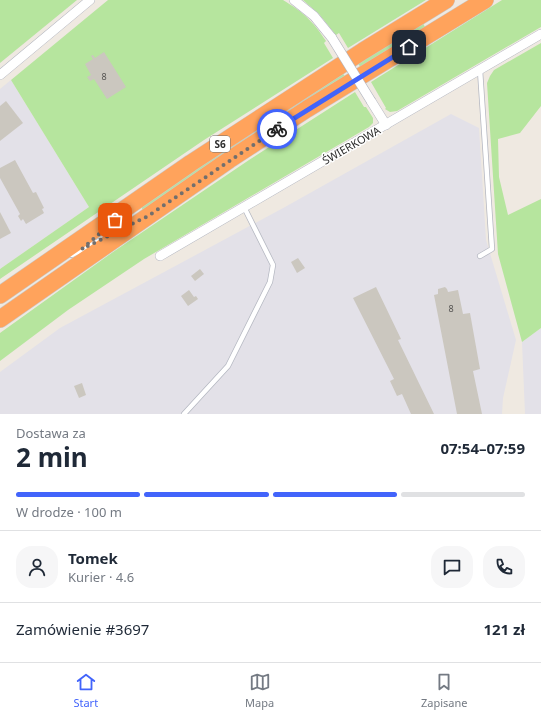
<!DOCTYPE html>
<html lang="pl">
<head>
<meta charset="utf-8">
<style>
  :root { --surface:#fff; --page:#f6f6f7; --text:#1f2937; --muted:#747a83; --line:#e0e1e3; --accent:#4264fb }
  body { margin:0; font-family:"Noto Sans",sans-serif; background:var(--page); color:var(--text); height:100vh; display:flex; flex-direction:column; font-size:15px; white-space:nowrap }
  * { box-sizing:border-box; margin:0 }
  p { font-size:13px; color:var(--muted) }
  .icon { flex:none; width:22px; height:22px; fill:none; stroke:currentColor; stroke-width:2; stroke-linecap:round; stroke-linejoin:round }
  .map { position:relative; height:414px; overflow:hidden }
  .panel { display:flex; flex-direction:column; background:var(--surface); flex:1 }
  .panel>* { flex:none }
  .pin { position:absolute; display:grid; place-items:center; width:34px; height:34px; color:#fff; margin:-17px; border-radius:8px; box-shadow:0 2px 6px #0006 }
  .courier { position:absolute; display:grid; place-items:center; width:40px; height:40px; margin:-20px; border:3px solid #4264fb; border-radius:50%; background:#fff; color:#222; box-shadow:0 1px 5px #0007 }
  .head em { font-style:normal; font-weight:700 }
  .head div { display:flex; flex-direction:column-reverse }
  .head { display:flex; align-items:center; justify-content:space-between; height:68px; padding:0 16px }
  h1 { font-size:26px; font-weight:700; line-height:30px }
  .bar { display:grid; grid-template-columns:repeat(4,1fr); gap:6px 4px; align-content:center; height:48px; padding:0 16px }
  .bar i { height:5px; border-radius:3px; background:var(--line) }
  .bar .current { background:var(--accent) }
  .bar p { grid-column:span 4 }
  .line { display:flex; align-items:center; gap:10px; padding:0 16px; border-top:1px solid var(--line) }
  .line div { flex:1 }
  .round { display:grid; place-items:center; flex:none; width:42px; height:42px; border-radius:16px; background:var(--page) }
  .dock { display:flex; justify-content:space-around; align-items:center; height:56px; border-top:1px solid var(--line); background:var(--surface); font-size:11px; color:var(--muted) }
  .dock a { display:grid; justify-items:center; gap:2px }
  .dock .current { color:var(--accent) }
  .map>svg:first-child { display:block }
  .industrial { fill:#e3e1e8 }
  .green { fill:#b6e59e }
  .building { fill:#cbc7bf }
  .lines { fill:none; stroke-linecap:round; stroke-linejoin:round }
  .service-casing { stroke:#b4b7c1; stroke-width:6 }
  .minor-casing { stroke:#b4b7c1; stroke-width:10 }
  .motorway-casing { stroke:#c9c9c9; stroke-width:18 }
  .service { stroke:#fff; stroke-width:4.5 }
  .minor { stroke:#fff; stroke-width:9 }
  .motorway { stroke:#ffa35c; stroke-width:17 }
  .minor-bridge-casing { stroke:#b4b7c1; stroke-width:10; stroke-linecap:butt }
  .minor-bridge { stroke:#fff; stroke-width:9 }
  .done { stroke:#726f6d; stroke-width:4; stroke-dasharray:0 7.2 }
  .route { stroke:#4264fb; stroke-width:5 }
  .labels { text-anchor:middle; dominant-baseline:central; stroke-width:3; stroke-linejoin:round; paint-order:stroke }
  .number-label { font-size:9px; fill:#555452 }
  .shield { fill:#fff; stroke:#6d6d6d; stroke-width:1 }
  .shield-label { font-size:10px; font-weight:bold; fill:#2e2e2e }
  .street-label { font-size:11px; fill:#2e2e2e; stroke:#fff }
</style>
</head>
<body>
<div class="map">
<svg width="541" height="414" viewBox="0 0 541 414">
  <rect width="100%" height="100%" fill="#efe9e1"/>
  <g class="industrial">
    <polygon points="11,80 89,207 0,269 0,89"/>
    <polygon points="451,114 479,128 486,240 516,340 503,398 502,414 0,414 0,372 60,328 285,207"/>
    <polygon points="541,328 541,414 525,414 522,342"/>
  </g>
  <g class="green">
    <polygon points="0,0 77,0 0,63"/>
    <path d="M 108,0 L 283,0 C 303,12 313,21 326,41 L 324,43 L 333,58 L 204,140 L 0,279 L 0,269 L 89,207 L 11,80 Z"/>
    <polygon points="303,0 426,0 348,48 339,33 336,35 319,14"/>
    <polygon points="502,0 541,0 541,27 397,111 390,112 385,109 386,108 371,82"/>
    <polygon points="422,21 425,27 361,68 357,62"/>
    <polygon points="541,43 541,106 520,133 498,139 499,177 508,215 541,199 541,328 522,342 498,254 487,83 490,76 494,70"/>
    <polygon points="342,72 346,78 143,210 140,205"/>
    <polygon points="355,92 364,107 366,107 373,118 373,123 369,127 144,259 68,310 0,361 0,333 113,252 249,160"/>
  </g>
  <g class="building">
    <polygon points="104,52 126,87 107,99 94,79 90,81 87,77 91,75 85,64 93,59 91,56 93,55 95,58"/>
    <polygon points="6,101 23,123 0,141 0,106"/>
    <polygon points="15,160 33,193 36,192 44,208 42,209 44,213 26,224 23,219 21,221 18,216 20,214 0,178 0,168"/>
    <polygon points="0,212 11,233 0,239"/>
    <polygon points="298,258 305,268 297,273 291,262"/>
    <polygon points="200,269 204,274 195,281 191,276"/>
    <polygon points="376,287 401,339 398,340 434,414 411,414 402,394 397,396 390,381 394,379 353,298"/>
    <polygon points="445,287 447,289 448,292 458,290 463,314 470,313 480,369 473,371 482,414 457,414 434,295 438,294 438,289"/>
    <polygon points="189,290 194,297 196,296 198,299 188,306 181,296"/>
    <polygon points="82,383 86,395 79,398 74,386"/>
  </g>
  <g class="lines">
    <defs>
      <g id="service">
        <polyline points="480,70 492,249 480,256"/>
        <polyline points="72,255 99,241"/>
        <polyline points="184,414 228,366 270,282 273,265 244,207"/>
      </g>
      <g id="minor">
        <polyline points="294,0 314,16 332,38"/>
        <polyline points="0,75 90,0"/>
        <polyline points="371,101 386,125"/>
        <polyline points="160,256 541,34"/>
      </g>
      <g id="motorway">
        <polyline points="0,295 191,163 363,51 446,0"/>
        <polyline points="0,319 229,160 307,109 485,0"/>
      </g>
    </defs>
    <use href="#service" class="service-casing"/>
    <use href="#minor" class="minor-casing"/>
    <use href="#motorway" class="motorway-casing"/>
    <use href="#service" class="service"/>
    <use href="#minor" class="minor"/>
    <use href="#motorway" class="motorway"/>
    <defs>
      <polyline id="minor-bridge" points="332,38 371,101"/>
    </defs>
    <use href="#minor-bridge" class="minor-bridge-casing"/>
    <use href="#minor-bridge" class="minor-bridge"/>
  </g>
  <g class="lines">
    <polyline class="done" points="115,220 82,249 148,216 277,129"/>
    <polyline class="route" points="277,129 409,47"/>
  </g>
  <g class="labels">
    <g class="number-label">
      <text x="104" y="76">8</text>
      <text x="451" y="308">8</text>
    </g>
    <rect class="shield" x="210" y="136" width="20" height="16" rx="3"/>
    <g class="shield-label">
      <text x="220" y="144">S6</text>
    </g>
    <g class="street-label">
      <text transform="translate(351 145) rotate(-30)">ŚWIERKOWA</text>
    </g>
  </g>
</svg>
<div class="pin" style="left:115px;top:220px;background:#ea580c"><svg class="icon" aria-label="bag" viewBox="0 0 24 24"><path d="M5 8h14l-1 12H6zM9 8a3 3 0 0 1 6 0"/></svg></div>
<div class="pin" style="left:409px;top:47px;background:#1f2937"><svg class="icon" aria-label="home" viewBox="0 0 24 24"><path d="M3 11l9-7 9 7M6 9v11h12V9"/></svg></div>
<div class="courier" style="left:277px;top:129px"><svg class="icon" aria-label="bike" viewBox="0 0 24 24"><circle cx="6" cy="16" r="4"/><circle cx="18" cy="16" r="4"/><path d="M6 16l4-8h5l3 8M10 8l3 8H6M13 5h3"/></svg></div>
</div>
<section class="panel">
<div class="head"><div><h1>2 min</h1><p>Dostawa za</p></div><em>07:54–07:59</em></div>
<div class="bar"><i class="current"></i><i class="current"></i><i class="current"></i><i></i><p>W drodze · 100 m</p></div>
<div class="line" style="height:72px"><a class="round"><svg class="icon" aria-label="person" viewBox="0 0 24 24"><circle cx="12" cy="8" r="4"/><path d="M4 21q1-7 8-7t8 7"/></svg></a><div><b>Tomek</b><p>Kurier · 4.6</p></div><a class="round"><svg class="icon" aria-label="chat" viewBox="0 0 24 24"><path d="M4 5h16v11H9l-5 4z"/></svg></a><a class="round"><svg class="icon" aria-label="phone" viewBox="0 0 24 24"><path d="M5 4h4l2 5-3 2q2 4 5 5l2-3 5 2v4C11 20 4 13 5 4z"/></svg></a></div>
<div class="line" style="height:52px"><div>Zamówienie #3697</div><b>121 zł</b></div>
</section>
<nav class="dock">
<a class="current"><svg class="icon" aria-label="home" viewBox="0 0 24 24"><path d="M3 11l9-7 9 7M6 9v11h12V9"/></svg>Start</a>
<a><svg class="icon" aria-label="map" viewBox="0 0 24 24"><path d="M3 6l6-2 6 2 6-2v14l-6 2-6-2-6 2zM9 4v14M15 6v14"/></svg>Mapa</a>
<a><svg class="icon" aria-label="saved" viewBox="0 0 24 24"><path d="M7 4h10v16l-5-4-5 4z"/></svg>Zapisane</a>
</nav>
</body>
</html>
